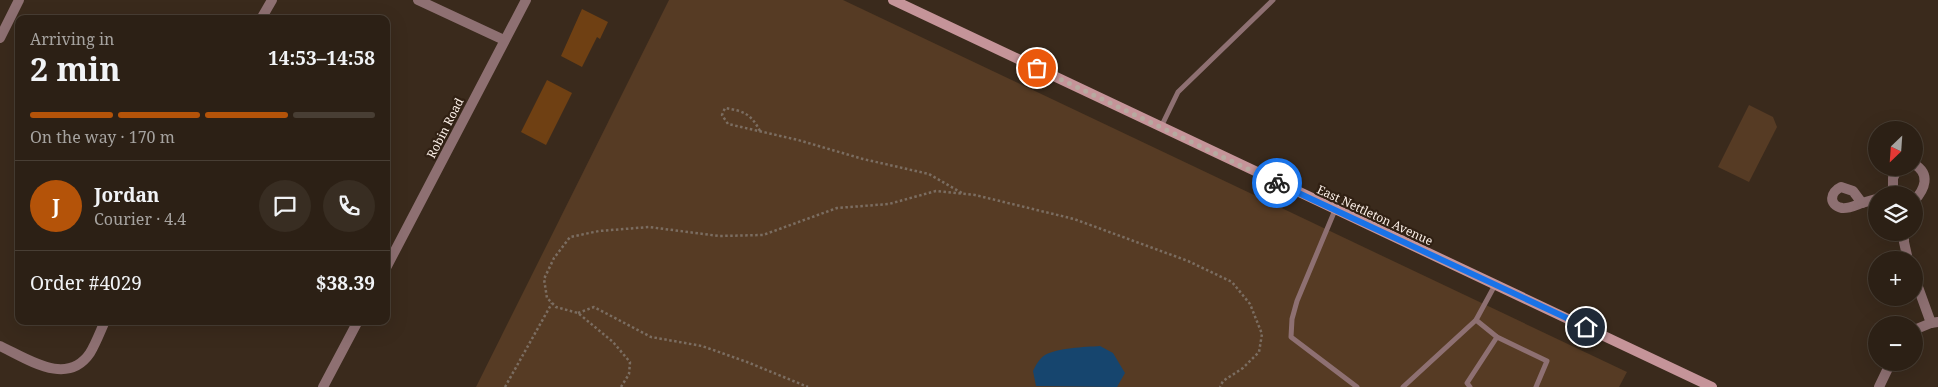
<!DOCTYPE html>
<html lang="en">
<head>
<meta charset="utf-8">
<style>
  :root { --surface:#2c2015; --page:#382d22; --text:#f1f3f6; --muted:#a6a3a0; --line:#483e34; --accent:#b45309 }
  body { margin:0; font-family:"Noto Serif",serif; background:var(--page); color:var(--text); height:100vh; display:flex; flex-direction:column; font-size:19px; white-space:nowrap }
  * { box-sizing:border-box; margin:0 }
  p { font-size:16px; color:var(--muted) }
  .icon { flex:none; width:28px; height:28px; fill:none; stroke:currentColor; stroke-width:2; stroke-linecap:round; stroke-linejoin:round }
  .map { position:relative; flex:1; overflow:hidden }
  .side { position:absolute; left:15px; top:15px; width:375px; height:310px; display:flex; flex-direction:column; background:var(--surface); border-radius:10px; box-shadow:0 5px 20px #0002,0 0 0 1px var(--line) }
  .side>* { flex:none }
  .needle { width:32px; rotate:205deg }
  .fabs { position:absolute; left:1868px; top:121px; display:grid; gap:10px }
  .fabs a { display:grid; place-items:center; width:55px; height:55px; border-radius:50%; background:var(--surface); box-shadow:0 5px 20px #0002,0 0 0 1px var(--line); font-size:25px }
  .pin { position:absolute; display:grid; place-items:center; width:42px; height:42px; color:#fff; margin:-21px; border:2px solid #fff; border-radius:50%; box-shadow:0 1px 5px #0007 }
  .courier { position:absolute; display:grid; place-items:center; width:50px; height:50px; margin:-25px; border:4px solid #1a73e8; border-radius:50%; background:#fff; color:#222; box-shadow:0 1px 6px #0007 }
  .summary em { font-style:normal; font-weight:700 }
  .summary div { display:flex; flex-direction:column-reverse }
  .summary { display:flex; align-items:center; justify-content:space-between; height:85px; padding:0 15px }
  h1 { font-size:32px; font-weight:700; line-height:38px }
  .bar { display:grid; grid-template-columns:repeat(4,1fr); gap:8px 5px; align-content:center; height:60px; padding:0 15px }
  .bar i { height:6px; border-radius:4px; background:var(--line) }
  .bar .selected { background:var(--accent) }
  .bar p { grid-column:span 4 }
  .line { display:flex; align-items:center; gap:12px; padding:0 15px; border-top:1px solid var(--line) }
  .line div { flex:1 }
  .round { display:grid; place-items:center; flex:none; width:52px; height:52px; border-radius:26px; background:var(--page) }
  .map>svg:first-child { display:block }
  .green { fill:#563b24 }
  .water { fill:#16456e }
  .building { fill:#6f4013 }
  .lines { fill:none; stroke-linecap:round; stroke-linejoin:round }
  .path { stroke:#7b6d61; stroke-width:2.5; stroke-dasharray:2.5 2.5; stroke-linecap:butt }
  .lane { stroke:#8e7072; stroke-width:5 }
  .street { stroke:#8e7072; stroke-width:10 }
  .secondary { stroke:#c59499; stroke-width:10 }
  .done { stroke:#b7aaa0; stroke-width:5; stroke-dasharray:0 9 }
  .route { stroke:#1a73e8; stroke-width:6 }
  .labels { text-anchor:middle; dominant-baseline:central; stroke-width:4.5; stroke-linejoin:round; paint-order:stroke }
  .street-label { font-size:12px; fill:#fbefe7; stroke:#302013 }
</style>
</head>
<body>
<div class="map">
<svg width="1938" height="387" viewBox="0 0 1938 387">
  <rect width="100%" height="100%" fill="#3a2a1c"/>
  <g class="green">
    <polygon points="669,0 843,0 1627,372 1619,387 476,387"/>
    <polygon points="1749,105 1773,117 1777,127 1749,182 1718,167"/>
  </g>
  <path class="water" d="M 1100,346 L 1113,353 L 1125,373 L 1117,387 L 1036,386 L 1033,371 C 1036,365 1039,359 1045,355 C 1057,348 1085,347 1100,346 Z"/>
  <g class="building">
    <polygon points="582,9 608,22 600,39 597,37 582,67 561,56"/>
    <polygon points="547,80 572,93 546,145 521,132"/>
  </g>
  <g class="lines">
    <g class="path">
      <path d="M 760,131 C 751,114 744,111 725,108 L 722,115 L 728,124 L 798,140 L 863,159 L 929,174 L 962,193"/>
      <polyline points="578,313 594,307 651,337 702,346 747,362 808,387"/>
      <polyline points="505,387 552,303"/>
      <polyline points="621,387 629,374 630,362 613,342 578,313 556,307 547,298 544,279 554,258 570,237 599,231 649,227 719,236 763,235 837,208 889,204 936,191 975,195 1074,219 1188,261 1232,282 1250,304 1262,334 1259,352 1243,368 1223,381 1220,387"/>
    </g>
    <g class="lane">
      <polyline points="1161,127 1178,92 1273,0"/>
      <polyline points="1335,210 1297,301 1292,319 1291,337 1357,387"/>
      <polyline points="1476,320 1497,337 1547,361 1536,387"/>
      <polyline points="1403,387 1476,320 1495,285"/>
      <polyline points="1470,387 1467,383 1497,337"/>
    </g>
    <g class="street">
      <polyline points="418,0 504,40"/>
      <polyline points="261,19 272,0"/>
      <polyline points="0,38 19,0"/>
      <path d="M 1914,164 C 1931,174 1925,189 1914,201"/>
      <path d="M 1841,187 L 1853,191 L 1862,203 C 1856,205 1848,209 1842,208 C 1828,205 1830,192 1841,187 Z"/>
      <polyline points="1893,195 1893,178 1898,168"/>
      <polyline points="1862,203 1876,199"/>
      <polyline points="1904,232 1904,242 1908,260"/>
      <polyline points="386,268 526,0"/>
      <polyline points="1914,276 1931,323"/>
      <polyline points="1914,330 1931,323 1938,322"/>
      <path d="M 0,346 C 28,359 67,387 90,353 C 96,343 100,332 105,321"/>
      <polyline points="323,387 358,321"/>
      <polyline points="1879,387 1891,362"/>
    </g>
    <polyline class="secondary" points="893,0 1712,387"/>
  </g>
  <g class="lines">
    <polyline class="done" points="1037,68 1277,183"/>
    <polyline class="route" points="1277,183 1586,327"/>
  </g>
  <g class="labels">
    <g class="street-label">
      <text transform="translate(445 128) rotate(-63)">Robin Road</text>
      <text transform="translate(1375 215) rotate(25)">East Nettleton Avenue</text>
    </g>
  </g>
</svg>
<div class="fabs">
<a><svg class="needle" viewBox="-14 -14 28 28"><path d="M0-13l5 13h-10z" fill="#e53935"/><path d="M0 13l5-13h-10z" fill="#a6a3a0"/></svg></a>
<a><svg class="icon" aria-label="layers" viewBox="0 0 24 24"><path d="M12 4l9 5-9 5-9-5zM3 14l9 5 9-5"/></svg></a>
<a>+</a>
<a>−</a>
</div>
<div class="pin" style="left:1037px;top:68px;background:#ea580c"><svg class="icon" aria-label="bag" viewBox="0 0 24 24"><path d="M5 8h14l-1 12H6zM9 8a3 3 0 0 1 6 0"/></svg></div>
<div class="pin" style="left:1586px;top:327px;background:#1f2937"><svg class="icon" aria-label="home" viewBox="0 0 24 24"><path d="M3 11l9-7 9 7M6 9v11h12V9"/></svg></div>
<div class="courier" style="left:1277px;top:183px"><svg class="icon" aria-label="bike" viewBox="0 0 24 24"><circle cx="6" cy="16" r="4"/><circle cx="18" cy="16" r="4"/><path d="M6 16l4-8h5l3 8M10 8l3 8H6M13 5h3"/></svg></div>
<section class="side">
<div class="summary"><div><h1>2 min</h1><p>Arriving in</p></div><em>14:53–14:58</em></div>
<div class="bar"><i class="selected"></i><i class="selected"></i><i class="selected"></i><i></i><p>On the way · 170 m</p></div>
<div class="line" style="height:90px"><b class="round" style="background:var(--accent);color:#fff">J</b><div><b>Jordan</b><p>Courier · 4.4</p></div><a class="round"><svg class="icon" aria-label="chat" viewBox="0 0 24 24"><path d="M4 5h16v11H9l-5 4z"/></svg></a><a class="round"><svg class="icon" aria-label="phone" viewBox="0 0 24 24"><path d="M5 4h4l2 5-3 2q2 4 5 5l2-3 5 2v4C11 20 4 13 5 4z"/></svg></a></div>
<div class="line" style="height:65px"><div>Order #4029</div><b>$38.39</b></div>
</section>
</div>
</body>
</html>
